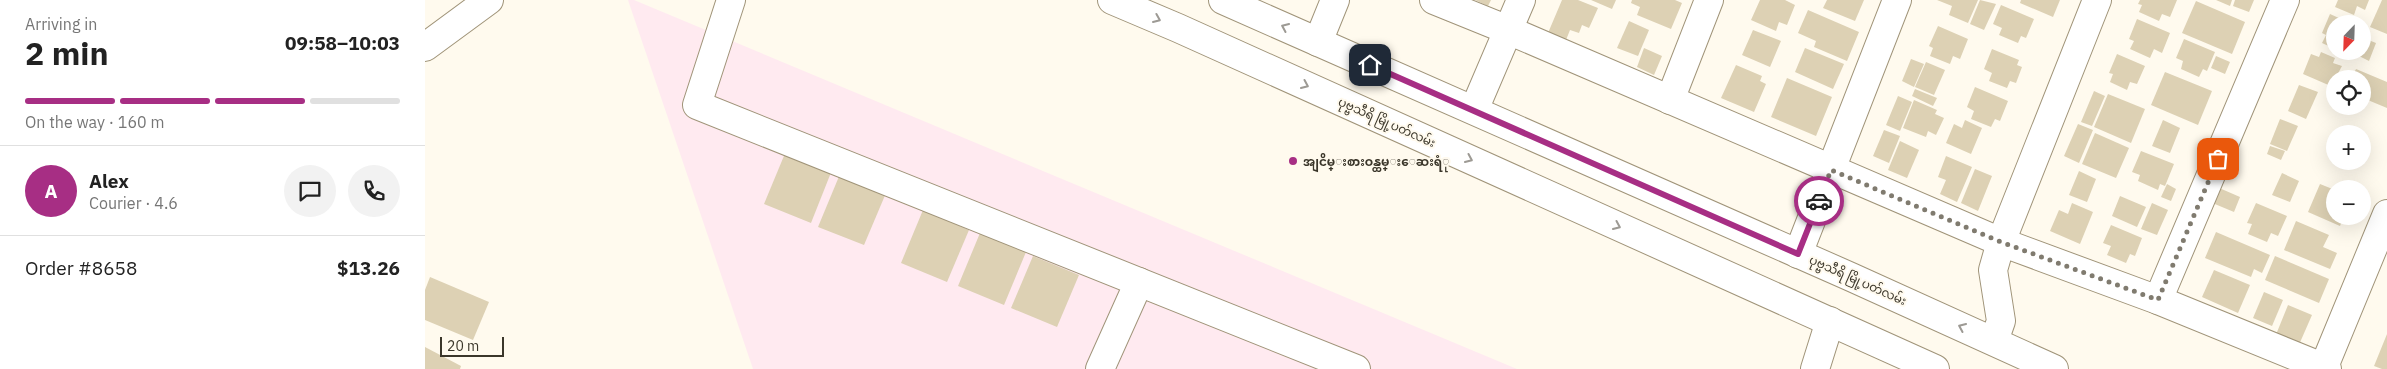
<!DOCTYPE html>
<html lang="en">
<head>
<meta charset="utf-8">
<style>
  :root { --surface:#fff; --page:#f2f2f2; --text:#222; --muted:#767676; --line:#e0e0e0; --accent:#a72e84 }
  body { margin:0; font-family:"IBM Plex Sans","Noto Sans Myanmar",sans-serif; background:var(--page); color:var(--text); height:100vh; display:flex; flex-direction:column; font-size:19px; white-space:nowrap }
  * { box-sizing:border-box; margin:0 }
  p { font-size:16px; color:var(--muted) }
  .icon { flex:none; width:28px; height:28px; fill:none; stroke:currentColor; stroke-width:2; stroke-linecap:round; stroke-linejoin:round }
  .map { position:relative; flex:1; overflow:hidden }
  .side { display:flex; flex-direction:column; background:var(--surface); width:425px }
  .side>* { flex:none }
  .needle { width:32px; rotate:203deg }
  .tools { position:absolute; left:1901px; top:15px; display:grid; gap:10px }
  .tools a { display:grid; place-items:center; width:45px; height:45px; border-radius:50%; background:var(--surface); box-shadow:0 5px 20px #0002; font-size:25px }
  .scale { position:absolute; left:15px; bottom:12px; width:64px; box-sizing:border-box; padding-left:5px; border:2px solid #3b362a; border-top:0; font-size:14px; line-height:18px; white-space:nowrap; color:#3b362a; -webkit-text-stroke:4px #fffaee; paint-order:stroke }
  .pin { position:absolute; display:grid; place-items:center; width:42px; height:42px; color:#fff; margin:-21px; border-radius:10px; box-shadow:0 2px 8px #0006 }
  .courier { position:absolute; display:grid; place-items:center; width:50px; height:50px; margin:-25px; border:4px solid #a72e84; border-radius:50%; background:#fff; color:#222; box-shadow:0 1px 6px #0007 }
  .headline em { font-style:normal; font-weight:700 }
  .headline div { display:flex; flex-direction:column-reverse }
  .headline { display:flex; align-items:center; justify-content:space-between; height:85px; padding:0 25px }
  h1 { font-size:32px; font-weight:700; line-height:38px }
  .bar { display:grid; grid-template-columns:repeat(4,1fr); gap:8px 5px; align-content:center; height:60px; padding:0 25px }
  .bar i { height:6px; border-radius:4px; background:var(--line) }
  .bar .selected { background:var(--accent) }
  .bar p { grid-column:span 4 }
  .line { display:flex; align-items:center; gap:12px; padding:0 25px; border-top:1px solid var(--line) }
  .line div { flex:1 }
  .round { display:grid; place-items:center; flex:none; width:52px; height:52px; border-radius:26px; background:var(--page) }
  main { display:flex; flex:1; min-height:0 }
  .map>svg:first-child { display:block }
  .medical { fill:#ffeaf0 }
  .building { fill:#ddd1b4 }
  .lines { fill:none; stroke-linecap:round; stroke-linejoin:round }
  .minor-casing { stroke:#a09479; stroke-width:30 }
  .major-casing { stroke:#a09479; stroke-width:30 }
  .minor { stroke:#fff; stroke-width:28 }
  .major { stroke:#fff; stroke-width:28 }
  .oneway { stroke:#9d9a94 }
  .done { stroke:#807b6f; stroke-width:5; stroke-dasharray:0 9 }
  .route { stroke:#a72e84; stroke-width:6 }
  .poi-dot { fill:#a72e84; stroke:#fffaee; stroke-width:2 }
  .labels { text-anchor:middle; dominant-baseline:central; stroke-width:4; stroke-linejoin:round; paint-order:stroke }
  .street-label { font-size:12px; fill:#3b362a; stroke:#fffaee }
  .poi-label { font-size:12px; font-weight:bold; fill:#3b362a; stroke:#fffaee; text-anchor:start }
</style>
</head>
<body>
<main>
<section class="side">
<div class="headline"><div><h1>2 min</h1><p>Arriving in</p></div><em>09:58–10:03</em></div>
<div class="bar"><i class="selected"></i><i class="selected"></i><i class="selected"></i><i></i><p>On the way · 160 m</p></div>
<div class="line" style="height:90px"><b class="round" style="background:var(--accent);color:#fff">A</b><div><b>Alex</b><p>Courier · 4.6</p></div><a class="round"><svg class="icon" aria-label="chat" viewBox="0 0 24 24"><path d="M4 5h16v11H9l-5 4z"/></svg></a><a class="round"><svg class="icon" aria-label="phone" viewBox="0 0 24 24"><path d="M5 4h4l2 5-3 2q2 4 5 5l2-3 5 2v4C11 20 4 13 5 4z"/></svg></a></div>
<div class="line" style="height:65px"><div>Order #8658</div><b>$13.26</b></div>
</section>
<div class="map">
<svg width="1962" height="369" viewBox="0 0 1962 369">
  <rect width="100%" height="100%" fill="#fffaee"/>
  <polygon class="medical" points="203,0 209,0 1092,369 328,369"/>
  <g class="building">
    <polygon points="1050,0 1066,0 1063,6"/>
    <polygon points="1137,0 1153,0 1173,8 1164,28 1157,25 1154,33 1145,30 1141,40 1123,33"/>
    <polygon points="1166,0 1191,0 1187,9"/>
    <polygon points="1207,0 1250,0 1257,3 1246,29 1212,15 1215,7 1206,3"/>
    <polygon points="1335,0 1360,0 1370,5 1362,25 1354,22 1351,31 1326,20"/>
    <polygon points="1402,0 1439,0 1430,21 1398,8"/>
    <polygon points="1512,0 1553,0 1543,23 1524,15 1527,6"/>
    <polygon points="1555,0 1571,4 1559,30 1545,24"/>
    <polygon points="1596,0 1635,0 1628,17 1595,3"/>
    <polygon points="1715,0 1752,0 1745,17 1737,14 1734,21 1714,12 1717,5 1713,4"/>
    <polygon points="1791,0 1807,0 1805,6"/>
    <polygon points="1810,0 1829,0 1824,12 1808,6"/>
    <polygon points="1913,0 1944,0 1940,10 1932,6 1929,15 1910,7"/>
    <polygon points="1957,0 1962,0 1962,34 1945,27"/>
    <polygon points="1771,1 1820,22 1807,54 1757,33"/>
    <polygon points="1576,5 1609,19 1601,38 1596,36 1593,43 1574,35 1577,28 1568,24"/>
    <polygon points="1383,10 1434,32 1422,61 1389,47 1391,41 1373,33"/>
    <polygon points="1905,14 1927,24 1910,24 1910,49 1897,43 1901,35 1897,33"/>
    <polygon points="1712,19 1745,33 1737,53 1729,49 1725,58 1705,49 1709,41 1704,39"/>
    <polygon points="1204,21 1224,30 1213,56 1192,48"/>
    <polygon points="1513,26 1543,39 1535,59 1528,56 1525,64 1505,56 1508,48 1504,46"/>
    <polygon points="1328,30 1356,41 1345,67 1317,55"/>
    <polygon points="1759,39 1790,52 1782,71 1778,69 1774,77 1756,69 1758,61 1751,58"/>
    <polygon points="1941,39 1951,43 1944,61 1934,56"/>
    <polygon points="1219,48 1237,56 1229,75 1212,67"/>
    <polygon points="1380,48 1419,64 1408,89 1370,72"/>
    <polygon points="1567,49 1594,60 1592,65 1597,67 1591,83 1585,81 1582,88 1564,81 1567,73 1559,69"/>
    <polygon points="1896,52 1910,58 1908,63 1917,66 1910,79 1908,87 1878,74 1886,54 1894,57"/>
    <polygon points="1692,54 1720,66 1712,84 1705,82 1702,90 1685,82 1688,74 1684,73"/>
    <polygon points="1791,56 1805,62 1800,74 1786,68"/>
    <polygon points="1486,59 1499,64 1489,87 1477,81"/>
    <polygon points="1501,62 1520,70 1509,95 1490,87"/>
    <polygon points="1311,65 1337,76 1335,81 1341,84 1329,112 1296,98"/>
    <polygon points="1931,69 1962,82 1962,108 1938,98 1938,79 1926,79"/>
    <polygon points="1740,72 1787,91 1773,125 1726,105"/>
    <polygon points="1362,78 1407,97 1391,136 1346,117"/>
    <polygon points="1874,85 1893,92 1881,119 1863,111"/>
    <polygon points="1550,87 1583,101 1575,121 1570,119 1566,127 1546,119 1549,111 1542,107"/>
    <polygon points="1490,89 1512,98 1508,106 1487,96"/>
    <polygon points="1669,91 1680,96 1667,126 1656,122"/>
    <polygon points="1683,94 1720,109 1706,143 1669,127"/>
    <polygon points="1473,96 1487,102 1475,131 1461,125"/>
    <polygon points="1489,100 1512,110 1510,114 1519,118 1511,135 1503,131 1501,137 1478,128"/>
    <polygon points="1855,119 1873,126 1862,151 1845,144"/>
    <polygon points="1540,120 1557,128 1546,154 1521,143 1529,124 1537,128"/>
    <polygon points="1738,120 1755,128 1745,153 1727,146"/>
    <polygon points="1653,124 1668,130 1654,163 1639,156"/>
    <polygon points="1459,130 1475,136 1464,163 1448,156"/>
    <polygon points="1670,133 1704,148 1691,178 1657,164"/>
    <polygon points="1475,141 1494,150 1482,178 1463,170"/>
    <polygon points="1845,146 1860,151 1856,160 1842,154"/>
    <polygon points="361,151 407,170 386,223 339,204"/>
    <polygon points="1716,151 1749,164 1740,186 1735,184 1733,190 1713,181 1715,175 1707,172"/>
    <polygon points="1521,156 1547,167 1532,202 1515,194 1521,180 1513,177"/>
    <polygon points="1550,169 1567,176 1553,211 1536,203"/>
    <polygon points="1654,171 1671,179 1662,202 1644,195"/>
    <polygon points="1857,173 1874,181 1865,202 1847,195"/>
    <polygon points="415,174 461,193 439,245 393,227"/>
    <polygon points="1742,184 1751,189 1746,201 1736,197"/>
    <polygon points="1895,184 1910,190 1910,216 1919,216 1915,226 1883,212"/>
    <polygon points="1792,187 1815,197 1809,212 1785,202"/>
    <polygon points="1695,196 1721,207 1712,227 1687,216"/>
    <polygon points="1647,203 1668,212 1655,244 1625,231 1634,210 1643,214"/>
    <polygon points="1727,203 1743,210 1732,235 1716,229"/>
    <polygon points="1831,203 1862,216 1853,236 1846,233 1842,242 1823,234 1827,224 1822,223"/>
    <polygon points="498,210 544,230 522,282 476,263"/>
    <polygon points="1871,221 1904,235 1898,247 1912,253 1905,269 1859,250"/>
    <polygon points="1686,225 1717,238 1710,256 1705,254 1701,263 1682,255 1686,246 1678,243"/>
    <polygon points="1791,232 1845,255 1837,273 1829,269 1826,277 1780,258"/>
    <polygon points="555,233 601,252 579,305 533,286"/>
    <polygon points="608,256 654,275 632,327 586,308"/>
    <polygon points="1850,256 1904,279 1894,303 1840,280"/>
    <polygon points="1789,270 1825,285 1813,313 1777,297"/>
    <polygon points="5,277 64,302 48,340 0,320 0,290"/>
    <polygon points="1839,292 1858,300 1847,326 1828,318"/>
    <polygon points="1863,305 1887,315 1873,347 1850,337"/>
    <polygon points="1962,334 1962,369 1957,369 1949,366"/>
    <polygon points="0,347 36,366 35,369 0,369"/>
  </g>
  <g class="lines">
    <defs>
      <g id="minor">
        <polyline points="306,0 272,105 931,369"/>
        <polyline points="1009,0 1083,30 1576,242 1733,300 1902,369"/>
        <polyline points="893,42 910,0"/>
        <polyline points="1245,100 1284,0"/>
        <polyline points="1049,110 1096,0"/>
        <polyline points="1373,254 1472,0"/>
        <polyline points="1733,300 1860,0"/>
        <polyline points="1569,341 1576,321 1568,270 1576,242 1672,0"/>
        <polyline points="675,369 714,282"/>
        <polyline points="1390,369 1405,321"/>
        <polyline points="1898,369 1962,214"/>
      </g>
      <g id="major">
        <polyline points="687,0 753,28 1510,369"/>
        <polyline points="798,0 1426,277 1629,369"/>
        <polyline points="0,47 64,0"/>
      </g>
    </defs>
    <use href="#minor" class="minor-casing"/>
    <use href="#major" class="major-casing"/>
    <use href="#minor" class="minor"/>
    <use href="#major" class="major"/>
  </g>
  <defs><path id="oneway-chevron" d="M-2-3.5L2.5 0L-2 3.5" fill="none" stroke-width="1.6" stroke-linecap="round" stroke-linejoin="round" transform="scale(1.25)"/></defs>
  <g class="oneway">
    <use href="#oneway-chevron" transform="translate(732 19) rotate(23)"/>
    <use href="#oneway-chevron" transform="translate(860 27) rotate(-156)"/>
    <use href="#oneway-chevron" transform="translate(880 85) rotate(24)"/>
    <use href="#oneway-chevron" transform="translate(1044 159) rotate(24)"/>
    <use href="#oneway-chevron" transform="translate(1192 226) rotate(24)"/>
    <use href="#oneway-chevron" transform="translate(1537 327) rotate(-156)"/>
  </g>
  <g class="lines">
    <polyline class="done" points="1394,201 1406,170 1576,242 1733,300 1793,159"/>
    <polyline class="route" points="945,65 1373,254 1394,201"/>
  </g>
  <circle class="poi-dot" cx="868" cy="161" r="5"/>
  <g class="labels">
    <g class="street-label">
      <text transform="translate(962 122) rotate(24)">ပုဗ္ဗသီရိ မြို့ပတ်လမ်း</text>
      <text transform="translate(1433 280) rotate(24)">ပုဗ္ဗသီရိ မြို့ပတ်လမ်း</text>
    </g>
    <g class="poi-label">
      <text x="878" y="161">အျငိမ္းစားဝန္ထမ္းေဆးရံု</text>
    </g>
  </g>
</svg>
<div class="tools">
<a><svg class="needle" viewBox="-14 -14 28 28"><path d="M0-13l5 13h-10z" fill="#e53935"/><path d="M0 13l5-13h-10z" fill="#767676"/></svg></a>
<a><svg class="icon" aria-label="locate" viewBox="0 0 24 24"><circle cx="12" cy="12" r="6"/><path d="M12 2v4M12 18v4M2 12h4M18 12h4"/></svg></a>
<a>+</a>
<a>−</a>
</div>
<div class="scale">20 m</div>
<div class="pin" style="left:1793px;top:159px;background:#ea580c"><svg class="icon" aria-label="bag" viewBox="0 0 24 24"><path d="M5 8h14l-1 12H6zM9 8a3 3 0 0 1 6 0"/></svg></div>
<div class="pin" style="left:945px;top:65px;background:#1f2937"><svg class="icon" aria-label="home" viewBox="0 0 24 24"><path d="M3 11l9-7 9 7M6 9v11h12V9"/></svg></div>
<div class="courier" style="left:1394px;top:201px"><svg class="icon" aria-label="car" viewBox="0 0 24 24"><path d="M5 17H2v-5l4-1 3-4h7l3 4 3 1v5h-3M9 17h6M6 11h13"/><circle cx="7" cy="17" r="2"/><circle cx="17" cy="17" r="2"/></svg></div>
</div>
</main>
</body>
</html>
